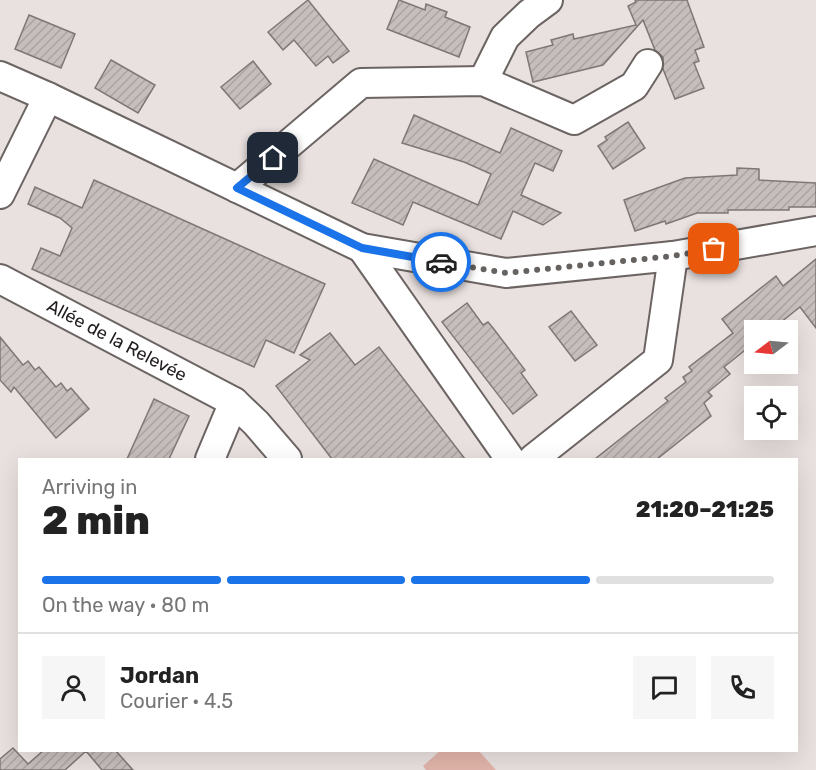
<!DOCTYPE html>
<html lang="en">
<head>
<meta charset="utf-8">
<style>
  :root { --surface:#fff; --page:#f6f6f6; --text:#222; --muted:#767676; --line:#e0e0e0; --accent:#1a73e8 }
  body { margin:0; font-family:Rubik,sans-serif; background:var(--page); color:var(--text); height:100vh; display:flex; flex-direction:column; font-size:22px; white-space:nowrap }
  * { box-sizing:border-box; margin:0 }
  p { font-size:20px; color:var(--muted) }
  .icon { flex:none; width:33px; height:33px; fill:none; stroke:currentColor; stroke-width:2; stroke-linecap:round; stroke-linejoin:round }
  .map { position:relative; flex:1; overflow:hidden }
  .details { position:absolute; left:18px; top:458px; width:780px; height:294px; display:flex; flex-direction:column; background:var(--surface); border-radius:0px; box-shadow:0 6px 24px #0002 }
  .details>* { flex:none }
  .needle { width:39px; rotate:254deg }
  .buttons { position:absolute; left:744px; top:320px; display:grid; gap:12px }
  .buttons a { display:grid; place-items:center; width:54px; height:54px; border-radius:0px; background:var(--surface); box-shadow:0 6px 24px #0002; font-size:30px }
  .pin { position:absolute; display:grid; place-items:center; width:51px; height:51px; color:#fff; margin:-26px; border-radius:12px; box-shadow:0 3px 9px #0006 }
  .courier { position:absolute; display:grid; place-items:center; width:60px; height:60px; margin:-30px; border:4px solid #1a73e8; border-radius:50%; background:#fff; color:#222; box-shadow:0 2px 8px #0007 }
  .overview em { font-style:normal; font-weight:800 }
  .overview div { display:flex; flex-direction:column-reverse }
  .overview { display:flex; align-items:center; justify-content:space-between; height:102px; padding:0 24px }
  h1 { font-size:39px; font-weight:800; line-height:45px }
  .bar { display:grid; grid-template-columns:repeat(4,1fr); gap:9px 6px; align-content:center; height:72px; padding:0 24px }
  .bar i { height:8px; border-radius:4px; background:var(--line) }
  .bar .active { background:var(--accent) }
  .bar p { grid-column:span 4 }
  .line { display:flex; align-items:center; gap:15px; padding:0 24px; border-top:2px solid var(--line) }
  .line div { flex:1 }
  .round { display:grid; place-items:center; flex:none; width:63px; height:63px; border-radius:0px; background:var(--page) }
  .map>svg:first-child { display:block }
  .grass { fill:#e2b5aa }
  .building { fill:url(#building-hatch); stroke:#7f7776; stroke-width:1.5 }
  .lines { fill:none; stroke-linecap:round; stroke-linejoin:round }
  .minor-casing { stroke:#6b6462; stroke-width:32 }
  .minor { stroke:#fff; stroke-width:28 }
  .done { stroke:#666260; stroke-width:6; stroke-dasharray:0 10.8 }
  .route { stroke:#1a73e8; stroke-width:8 }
  .labels { text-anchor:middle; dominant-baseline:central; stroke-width:6; stroke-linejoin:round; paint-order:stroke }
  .street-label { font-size:18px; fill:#201d1c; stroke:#f6eeec }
</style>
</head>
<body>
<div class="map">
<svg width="816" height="770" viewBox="0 0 816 770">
  <defs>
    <pattern id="building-hatch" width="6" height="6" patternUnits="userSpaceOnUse" patternTransform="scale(1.5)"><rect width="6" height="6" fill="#c6bebc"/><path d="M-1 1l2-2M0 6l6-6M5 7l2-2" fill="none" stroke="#aaa3a1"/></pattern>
  </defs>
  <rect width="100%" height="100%" fill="#e9e1df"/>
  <polygon class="grass" points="441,750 478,750 496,770 426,770 423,766"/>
  <g class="building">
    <polygon points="308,0 349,51 333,63 328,56 316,66 294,40 283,50 268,32"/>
    <polygon points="399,0 425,10 426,4 447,12 445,17 470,27 459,57 387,29"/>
    <polygon points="635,0 687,0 704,47 695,50 699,61 694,63 704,88 675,99 663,69 663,57 655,50 643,20 603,65 533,82 526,52 553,45 551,40 573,34 574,39 636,25 628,6 636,2"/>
    <polygon points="29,15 75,34 61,68 15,49"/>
    <polygon points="111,60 155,85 138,113 95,88"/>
    <polygon points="253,61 271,84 240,109 221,87"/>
    <polygon points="414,115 500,153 511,128 562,151 553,171 535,163 521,195 561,213 543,225 513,211 501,239 413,202 403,225 352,203 374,159 478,205 491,174 464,162 402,143"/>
    <polygon points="628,122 645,148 613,169 598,146 607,140 605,137"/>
    <polygon points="737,168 759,169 759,180 816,183 816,207 789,207 789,210 728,210 728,213 697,213 666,224 665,221 635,231 624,200 685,178 737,175"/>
    <polygon points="94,180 325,284 294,353 266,340 254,367 32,269 41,248 60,256 72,228 60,218 28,204 35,187 82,208"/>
    <polygon points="816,259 816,328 800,307 771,330 754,330 754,343 724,367 730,374 708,392 712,396 704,403 711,416 657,459 595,459 668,401 665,398 686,382 683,377 692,371 689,367 733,333 722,319 776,276 783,286"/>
    <polygon points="467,303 483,325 488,322 493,328 525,370 521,373 537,395 513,414 442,322"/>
    <polygon points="571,311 597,345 575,361 549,327"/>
    <polygon points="330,333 355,365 379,347 465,459 332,459 276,386 310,360 300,355"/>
    <polygon points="0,337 23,365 28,361 35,370 39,367 56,387 61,383 67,391 71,388 89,409 56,438 14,387 11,392 0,380"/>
    <polygon points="154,399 189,416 169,459 127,459"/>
    <polygon points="13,748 28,764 44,750 115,750 133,770 102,770 86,751 65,770 0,770 0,759"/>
  </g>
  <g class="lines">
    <defs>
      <g id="minor">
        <polyline points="0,76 48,97 362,248 506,273 673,256 816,231"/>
        <polyline points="483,81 505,37 529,14 548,0"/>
        <polyline points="237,188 361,83 483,81 574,120 634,86 648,64"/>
        <polyline points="0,194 48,97"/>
        <polyline points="362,248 510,459"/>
        <path id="s1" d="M 0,279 L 234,402 L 210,459"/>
        <polyline points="234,402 256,423 287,459"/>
        <polyline points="533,459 658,360 673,256"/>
      </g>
    </defs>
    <use href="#minor" class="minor-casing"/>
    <use href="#minor" class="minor"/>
  </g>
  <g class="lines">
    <polyline class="done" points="441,262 506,273 673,256 714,249"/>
    <polyline class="route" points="273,158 237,188 362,248 441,262"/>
  </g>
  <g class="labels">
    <g class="street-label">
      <text stroke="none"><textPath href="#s1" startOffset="132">Allée de la Relevée</textPath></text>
    </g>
  </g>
</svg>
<div class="buttons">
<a><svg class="needle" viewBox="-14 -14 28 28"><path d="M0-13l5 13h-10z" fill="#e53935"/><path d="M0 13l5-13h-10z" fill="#767676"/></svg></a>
<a><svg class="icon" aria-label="locate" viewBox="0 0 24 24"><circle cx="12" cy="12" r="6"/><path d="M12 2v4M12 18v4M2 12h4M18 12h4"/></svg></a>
</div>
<div class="pin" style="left:714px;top:249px;background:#ea580c"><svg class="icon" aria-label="bag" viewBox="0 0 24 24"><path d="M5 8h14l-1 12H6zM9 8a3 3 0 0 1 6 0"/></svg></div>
<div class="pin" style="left:273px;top:158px;background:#1f2937"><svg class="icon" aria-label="home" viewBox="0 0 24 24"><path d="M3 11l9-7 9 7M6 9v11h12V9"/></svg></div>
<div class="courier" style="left:441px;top:262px"><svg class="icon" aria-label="car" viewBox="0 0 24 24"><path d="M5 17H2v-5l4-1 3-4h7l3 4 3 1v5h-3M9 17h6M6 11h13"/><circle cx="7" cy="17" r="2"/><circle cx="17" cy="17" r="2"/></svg></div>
<section class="details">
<div class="overview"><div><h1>2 min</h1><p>Arriving in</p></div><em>21:20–21:25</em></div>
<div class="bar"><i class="active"></i><i class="active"></i><i class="active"></i><i></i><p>On the way · 80 m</p></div>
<div class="line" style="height:108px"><a class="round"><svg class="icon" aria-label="person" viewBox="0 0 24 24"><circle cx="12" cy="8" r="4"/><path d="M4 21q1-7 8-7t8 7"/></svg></a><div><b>Jordan</b><p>Courier · 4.5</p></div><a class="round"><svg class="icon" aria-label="chat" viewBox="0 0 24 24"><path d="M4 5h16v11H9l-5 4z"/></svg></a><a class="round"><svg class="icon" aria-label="phone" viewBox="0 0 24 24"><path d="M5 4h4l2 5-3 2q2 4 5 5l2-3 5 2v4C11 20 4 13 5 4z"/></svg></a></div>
</section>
</div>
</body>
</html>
